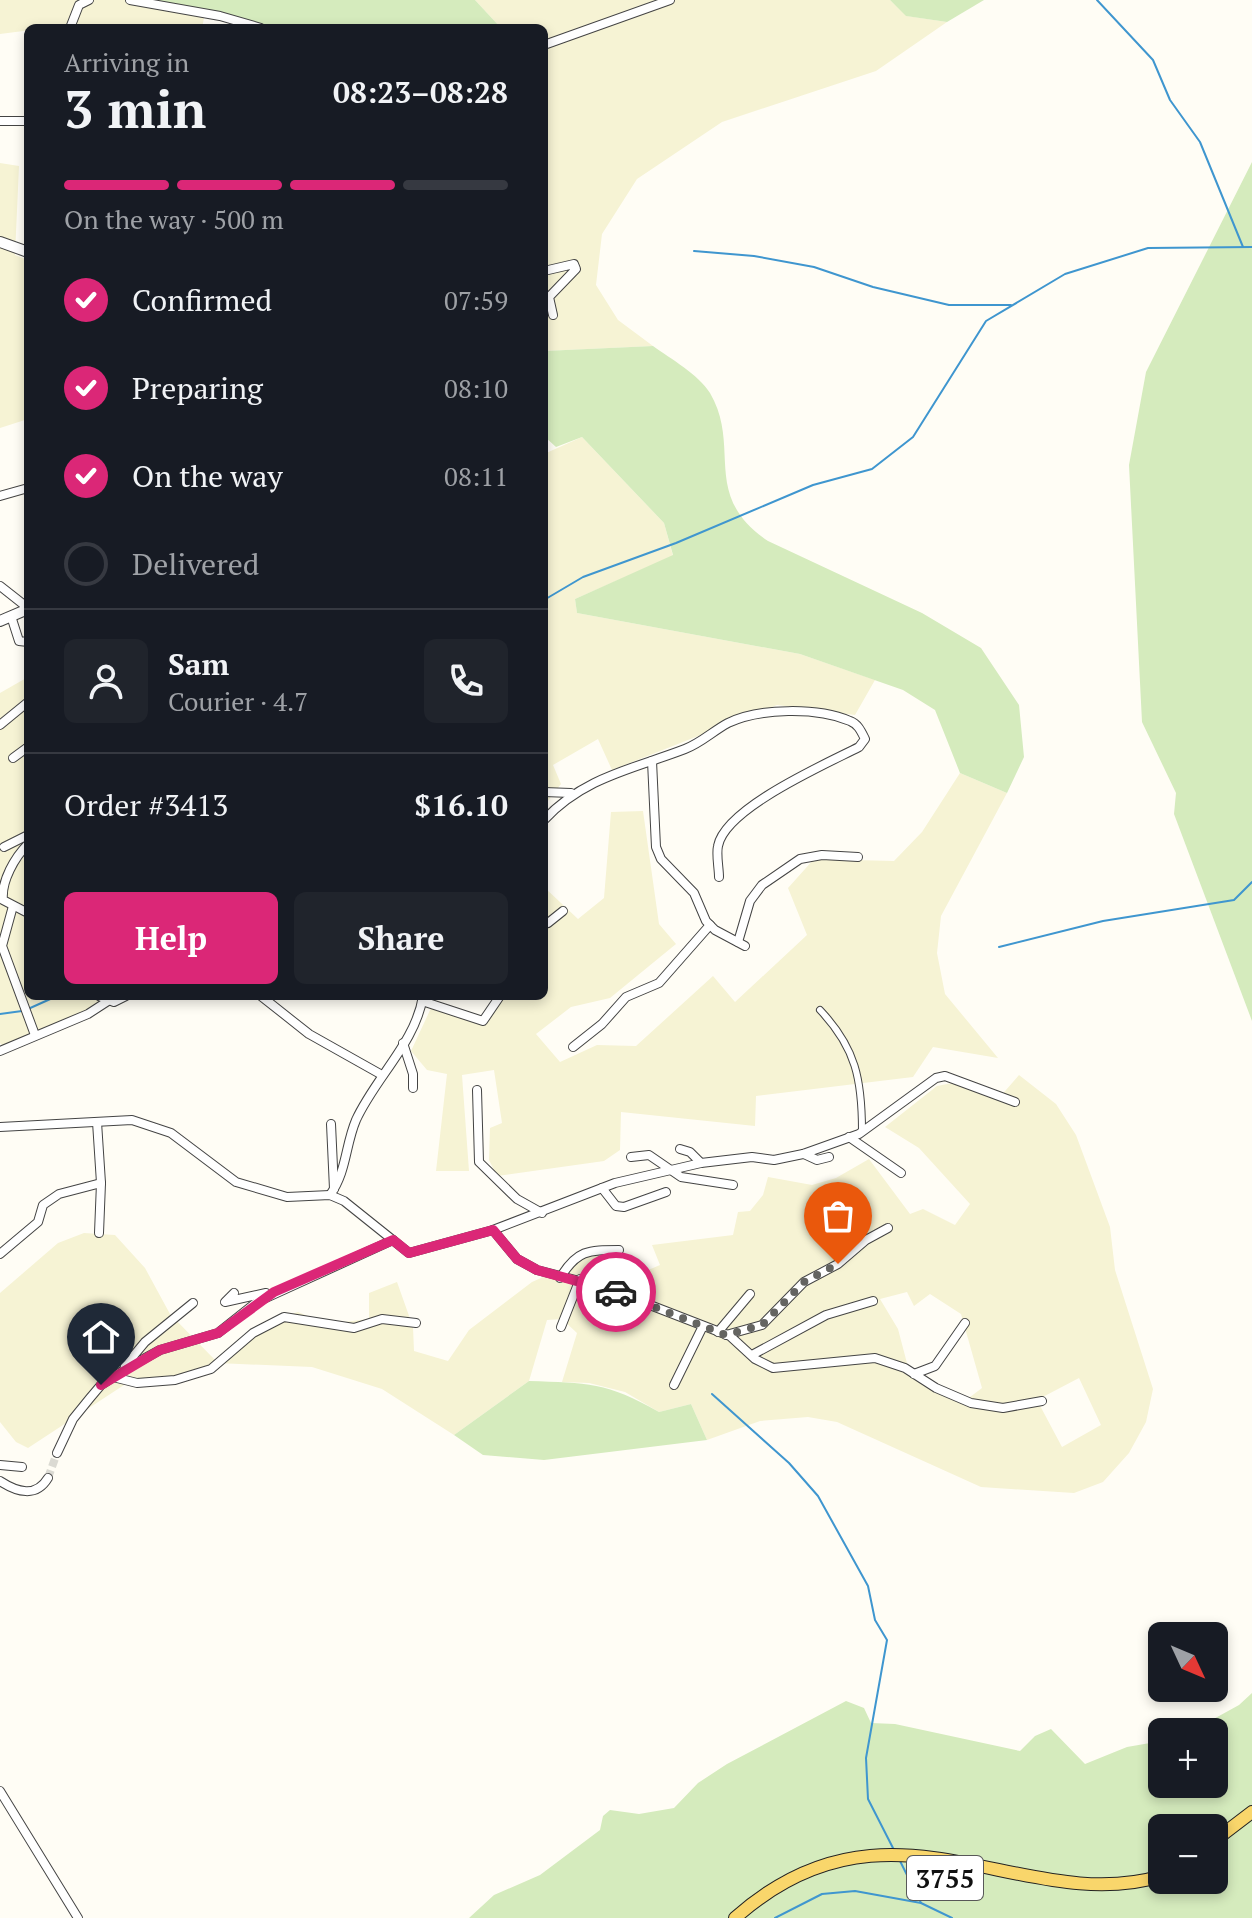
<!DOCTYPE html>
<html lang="en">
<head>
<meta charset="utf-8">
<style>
  :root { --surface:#171b24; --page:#20242c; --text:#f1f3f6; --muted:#9ea1a6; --line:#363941; --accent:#db2777 }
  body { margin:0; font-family:"PT Serif",serif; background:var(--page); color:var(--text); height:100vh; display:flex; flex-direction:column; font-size:30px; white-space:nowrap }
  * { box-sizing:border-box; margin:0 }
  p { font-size:26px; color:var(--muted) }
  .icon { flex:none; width:44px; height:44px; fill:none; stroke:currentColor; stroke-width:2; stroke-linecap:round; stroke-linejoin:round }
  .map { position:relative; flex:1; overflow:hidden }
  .panel { position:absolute; left:24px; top:24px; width:524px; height:976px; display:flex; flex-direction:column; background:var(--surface); border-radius:12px; box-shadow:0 4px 12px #0003 }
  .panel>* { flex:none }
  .needle { width:52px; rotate:134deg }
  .tools { position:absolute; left:1148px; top:1622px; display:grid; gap:16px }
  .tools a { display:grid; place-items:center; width:80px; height:80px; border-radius:12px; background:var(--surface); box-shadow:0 4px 12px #0003; font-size:40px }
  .pin { position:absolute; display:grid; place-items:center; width:68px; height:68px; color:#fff; margin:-82px -34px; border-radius:50% 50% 50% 0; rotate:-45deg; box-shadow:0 0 8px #0007 }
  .pin .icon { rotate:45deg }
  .courier { position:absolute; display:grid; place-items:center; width:80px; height:80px; margin:-40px; border:6px solid #db2777; border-radius:50%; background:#fff; color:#222; box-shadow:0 2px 10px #0007 }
  .overview em { font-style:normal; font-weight:700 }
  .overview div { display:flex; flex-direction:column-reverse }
  .overview { display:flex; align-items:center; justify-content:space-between; height:136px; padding:0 40px }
  h1 { font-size:52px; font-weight:700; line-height:60px }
  .bar { display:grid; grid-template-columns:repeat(4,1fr); gap:12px 8px; align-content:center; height:96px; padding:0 40px }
  .bar i { height:10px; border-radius:6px; background:var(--line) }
  .bar .current { background:var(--accent) }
  .bar p { grid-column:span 4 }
  .line { display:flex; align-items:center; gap:20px; padding:0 40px; border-top:2px solid var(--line) }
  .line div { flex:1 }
  .round { display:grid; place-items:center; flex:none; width:84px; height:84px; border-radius:12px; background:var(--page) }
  ol { padding:0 40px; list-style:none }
  li { display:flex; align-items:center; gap:24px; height:88px }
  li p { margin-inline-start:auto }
  li .icon { padding:8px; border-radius:50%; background:var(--accent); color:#fff; stroke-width:4 }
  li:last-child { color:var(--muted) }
  li i { width:44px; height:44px; border:4px solid var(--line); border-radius:50% }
  .primary-button { display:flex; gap:16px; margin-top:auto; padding:16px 40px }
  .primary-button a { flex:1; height:92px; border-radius:12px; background:var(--accent); color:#fff; font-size:32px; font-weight:700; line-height:92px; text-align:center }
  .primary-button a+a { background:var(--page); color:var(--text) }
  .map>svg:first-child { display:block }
  .farmland { fill:#f6f3d4; fill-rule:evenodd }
  .green { fill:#d5ebbd; fill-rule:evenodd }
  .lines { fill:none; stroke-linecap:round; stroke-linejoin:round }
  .stream { stroke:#3f96cf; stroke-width:2 }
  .minor-tunnel { stroke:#dbdad3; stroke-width:8; stroke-dasharray:8 4; stroke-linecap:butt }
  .pedestrian-casing { stroke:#444; stroke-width:8 }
  .minor-casing { stroke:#444; stroke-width:10 }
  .tertiary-casing { stroke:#444; stroke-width:12 }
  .primary-casing { stroke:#222; stroke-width:14 }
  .pedestrian { stroke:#fff; stroke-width:6 }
  .minor { stroke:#fff; stroke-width:8 }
  .tertiary { stroke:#fff; stroke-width:10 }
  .primary { stroke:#f9d66b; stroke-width:12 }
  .done { stroke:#646461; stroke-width:8; stroke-dasharray:0 14.4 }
  .route { stroke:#db2777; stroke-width:10 }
  .labels { text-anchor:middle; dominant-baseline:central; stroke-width:8; stroke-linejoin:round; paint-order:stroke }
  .shield { fill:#fff; stroke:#585858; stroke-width:2 }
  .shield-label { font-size:26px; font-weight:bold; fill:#111 }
</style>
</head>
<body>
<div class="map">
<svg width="1252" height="1918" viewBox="0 0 1252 1918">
  <rect width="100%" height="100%" fill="#fffdf5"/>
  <g class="farmland">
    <polygon points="0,0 155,0 165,6 205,13 202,28 79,28 78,24 0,34"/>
    <polygon points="475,0 890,0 907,16 947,22 876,71 722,122 637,179 602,234 596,285 618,320 653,346 544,351 544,28 501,28"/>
    <polygon points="0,163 19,166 15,255 28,260 28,419 0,428"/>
    <polygon points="582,437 664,523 673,556 575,599 577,613 800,654 875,680 855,715 777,705 612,770 598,739 553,765 561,784 544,806 544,454"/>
    <polygon points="28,677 28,996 121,996 58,1022 29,1041 6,1049 0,1043 0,693"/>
    <polygon points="960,773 1007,793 941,916 937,953 945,994 998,1058 933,1047 913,1077 756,1096 755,1126 621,1112 620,1150 604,1161 497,1176 489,1160 490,1128 502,1123 494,1070 462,1075 469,1171 436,1171 447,1074 427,1070 411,1051 431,1008 484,1026 503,996 544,996 544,887 578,919 604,898 611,812 643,811 659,924 676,944 610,998 571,1007 536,1034 560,1062 597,1045 636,1046 713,976 735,1002 807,935 788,888 814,859 894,861 922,832"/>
    <path d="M 1019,1075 L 1056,1104 L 1076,1135 L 1110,1227 L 1115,1270 L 1153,1389 L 1146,1422 L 1129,1453 L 1103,1482 L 1074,1493 L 981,1487 L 837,1422 L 808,1417 L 760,1421 L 707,1440 L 691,1404 L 659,1412 L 625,1392 L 589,1383 L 562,1382 L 577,1333 L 562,1319 L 547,1320 L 529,1381 L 454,1435 L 382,1389 L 312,1367 L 217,1363 L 182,1379 L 124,1385 L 28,1448 L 16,1442 L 0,1422 L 0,1293 L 58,1243 L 84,1233 L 115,1235 L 145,1268 L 170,1314 L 217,1362 L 263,1323 L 298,1312 L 327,1324 L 369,1319 L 369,1293 L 397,1282 L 413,1327 L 414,1351 L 448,1361 L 469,1330 L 532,1282 L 559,1270 L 607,1249 L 622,1255 L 639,1274 L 660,1265 L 652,1245 L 733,1235 L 738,1212 L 750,1211 L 763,1195 L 768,1177 L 812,1185 L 836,1178 L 869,1159 L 910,1214 L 923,1209 L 955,1225 L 970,1204 L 919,1148 L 885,1127 L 937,1086 L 963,1081 L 999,1098 ZM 907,1292 L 914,1306 L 930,1294 L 961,1314 L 982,1388 L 966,1400 L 908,1367 L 898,1329 L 880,1299 ZM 1079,1378 L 1101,1425 L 1062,1447 L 1037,1400 Z"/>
  </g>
  <g class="green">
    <polygon points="155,0 475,0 501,28 283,28 165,6"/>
    <polygon points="890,0 984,0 947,22 906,16"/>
    <polygon points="1252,162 1252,1021 1174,814 1176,793 1142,722 1129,465 1146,372"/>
    <path d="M 653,346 C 671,359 698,374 710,393 C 742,448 700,495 768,541 L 922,613 L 981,648 L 1019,705 L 1024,757 L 1007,793 L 960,773 L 935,710 L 903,690 L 800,654 L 577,613 L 575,599 L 673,555 L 664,523 L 582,437 L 556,447 L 544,436 L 544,351 Z"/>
    <path d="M 529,1381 C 587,1383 607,1382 659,1412 L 691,1404 L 707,1440 L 544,1460 L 483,1455 L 454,1435 Z"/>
    <path d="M 1252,1693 L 1252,1918 L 469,1918 L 494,1895 L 540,1875 L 600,1830 L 603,1816 L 610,1810 L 639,1814 L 674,1808 L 698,1783 L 727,1764 L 846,1701 L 864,1708 L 871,1723 L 895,1724 L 1020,1751 L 1035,1736 L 1051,1729 L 1085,1764 L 1127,1747 L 1150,1743 L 1159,1752 L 1162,1749 L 1162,1784 L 1214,1784 L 1214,1732 L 1190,1732 L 1239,1705 ZM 1162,1828 L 1214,1828 L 1214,1880 L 1162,1880 Z"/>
  </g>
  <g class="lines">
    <g class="stream">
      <polyline points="1097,0 1153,60 1170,100 1200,142 1243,247"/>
      <polyline points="694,251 754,256 814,267 873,287 949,305 1011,305"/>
      <polyline points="544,600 583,577 676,543 813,485 872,469 913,437 986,321 1065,274 1148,248 1252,247"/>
      <polyline points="999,947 1103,921 1234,900 1252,882"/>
      <polyline points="28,1009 57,996"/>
      <polyline points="0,1014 22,1011"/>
      <polyline points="712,1394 789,1463 818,1496 868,1586 875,1620 887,1640 866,1758 868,1799 894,1850"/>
      <polyline points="899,1859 921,1903"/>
      <polyline points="775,1918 822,1894 855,1891 921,1903 952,1918"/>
    </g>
    <polyline class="minor-tunnel" points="48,1478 57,1453"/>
    <defs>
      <path id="pedestrian" d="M 820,1010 C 856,1048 862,1080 862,1131"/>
      <g id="minor">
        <polyline points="130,0 220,16 261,28"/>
        <polyline points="70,28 79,5 89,0"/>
        <polyline points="544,45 670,0"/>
        <polyline points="0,121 28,121"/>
        <polyline points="544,271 574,264 576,269 549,297 553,315"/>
        <polyline points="0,496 28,488"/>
        <polyline points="0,586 28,608"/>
        <polyline points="11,616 19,641 28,642"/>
        <polyline points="0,725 28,702"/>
        <polyline points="13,758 28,747"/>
        <polyline points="652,761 656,847 661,859 694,893 706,921 715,930 745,946"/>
        <polyline points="544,792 571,793"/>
        <path d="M 544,820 C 584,777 633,769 685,749 C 701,743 713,731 728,723 C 759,708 817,707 850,721 C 858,724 861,731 865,739 L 859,747 C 826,764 725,808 718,846 C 716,855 719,868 719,877"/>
        <path d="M 28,844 C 15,857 1,881 3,900 L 28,913"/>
        <polyline points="4,847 28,835"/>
        <polyline points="13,906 2,946 35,1035"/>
        <polyline points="544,920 548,923 563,911"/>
        <polyline points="738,942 750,901 762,885 800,859 822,855 858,857"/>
        <polyline points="99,996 114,1002 126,996"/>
        <polyline points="261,996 309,1034 382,1075"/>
        <polyline points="422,1001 483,1021 500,996"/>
        <polyline points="403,1043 413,1074 413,1088"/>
        <polyline points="573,1047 602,1024 626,997 659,983 710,925"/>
        <polyline points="0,1051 88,1014 108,1001"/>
        <polyline points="477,1090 479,1162 517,1199 542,1213"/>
        <polyline points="97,1122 101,1183 99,1233"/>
        <polyline points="331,1124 334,1189"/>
        <polyline points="0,1127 132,1120 171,1133 236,1182 287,1197 330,1195 344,1201 409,1253 493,1230 517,1259 537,1270 606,1288 730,1336 755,1359 773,1368 875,1358 905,1368 936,1388 971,1403 1003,1408 1042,1401"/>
        <polyline points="849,1137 901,1173"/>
        <polyline points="680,1149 690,1152 701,1163"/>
        <polyline points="804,1154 817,1160 829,1157"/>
        <polyline points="631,1157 649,1155 681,1177 733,1185"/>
        <polyline points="602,1188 616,1206 624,1207 666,1192"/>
        <path d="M 330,1195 C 347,1171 345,1146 356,1120 C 375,1078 416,1042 423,996"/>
        <polyline points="493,1230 615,1183 701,1163 752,1157 774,1160 803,1154 859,1134 936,1078 945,1076 1015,1102"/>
        <polyline points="0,1254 38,1222 43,1205 59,1194 101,1183"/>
        <path d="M 560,1278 C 577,1250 588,1250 619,1250"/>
        <polyline points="234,1293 225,1302 266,1293"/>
        <polyline points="561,1327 580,1279"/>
        <polyline points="718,1332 750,1294"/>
        <polyline points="726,1335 762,1325 804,1282 838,1264 866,1240 888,1228"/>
        <polyline points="752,1355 826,1315 873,1301"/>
        <polyline points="125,1366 145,1342 193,1303"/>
        <polyline points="914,1374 935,1366 965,1323"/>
        <polyline points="113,1377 137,1383 175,1380 211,1369 253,1333 284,1317 354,1328 382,1319 416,1323"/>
        <polyline points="674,1385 703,1326"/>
        <polyline points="57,1453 73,1419 90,1398 101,1385 127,1368 160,1350 218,1333 257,1302 393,1240"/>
        <polyline points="0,1465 22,1467"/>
        <path d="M 0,1481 C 17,1492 36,1498 48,1478"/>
        <polyline points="0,1791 78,1918"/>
      </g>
      <g id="tertiary">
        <polyline points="0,242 28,252"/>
        <polyline points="0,621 28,609"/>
      </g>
      <g id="primary">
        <polyline points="1214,1841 1252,1812"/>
        <path d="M 735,1918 C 890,1780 1021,1918 1162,1876"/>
      </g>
    </defs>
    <use href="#pedestrian" class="pedestrian-casing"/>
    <use href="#minor" class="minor-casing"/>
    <use href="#tertiary" class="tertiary-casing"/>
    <use href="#primary" class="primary-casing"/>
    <use href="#pedestrian" class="pedestrian"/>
    <use href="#minor" class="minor"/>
    <use href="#tertiary" class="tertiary"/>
    <use href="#primary" class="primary"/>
  </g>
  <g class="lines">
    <polyline class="done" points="616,1292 726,1335 762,1325 804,1282 838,1264"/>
    <polyline class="route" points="101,1385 160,1350 218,1333 274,1292 393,1240 409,1253 493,1230 517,1259 537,1270 616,1292"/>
  </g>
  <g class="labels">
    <rect class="shield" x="907" y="1856" width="76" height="44" rx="6"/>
    <g class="shield-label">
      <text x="945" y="1878">3755</text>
    </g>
  </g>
</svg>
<div class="tools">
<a><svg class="needle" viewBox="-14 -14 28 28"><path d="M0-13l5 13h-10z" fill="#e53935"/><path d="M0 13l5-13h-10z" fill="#9ea1a6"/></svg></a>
<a>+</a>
<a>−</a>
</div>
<div class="pin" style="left:838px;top:1264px;background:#ea580c"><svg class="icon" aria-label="bag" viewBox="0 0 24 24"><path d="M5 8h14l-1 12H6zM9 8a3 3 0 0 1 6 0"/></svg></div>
<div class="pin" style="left:101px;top:1385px;background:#1f2937"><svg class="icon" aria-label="home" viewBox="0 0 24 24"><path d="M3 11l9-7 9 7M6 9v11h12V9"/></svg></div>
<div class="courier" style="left:616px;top:1292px"><svg class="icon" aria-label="car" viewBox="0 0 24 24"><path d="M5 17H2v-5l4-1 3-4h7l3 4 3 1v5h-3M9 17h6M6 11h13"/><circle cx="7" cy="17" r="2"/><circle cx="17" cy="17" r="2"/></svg></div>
<section class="panel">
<div class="overview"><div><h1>3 min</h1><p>Arriving in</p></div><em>08:23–08:28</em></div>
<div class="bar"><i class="current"></i><i class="current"></i><i class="current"></i><i></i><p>On the way · 500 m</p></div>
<ol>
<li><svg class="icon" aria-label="check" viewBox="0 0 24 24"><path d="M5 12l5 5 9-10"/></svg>Confirmed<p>07:59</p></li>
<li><svg class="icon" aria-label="check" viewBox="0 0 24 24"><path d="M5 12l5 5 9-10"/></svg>Preparing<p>08:10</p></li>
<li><svg class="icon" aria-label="check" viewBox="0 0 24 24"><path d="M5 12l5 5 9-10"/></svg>On the way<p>08:11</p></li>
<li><i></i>Delivered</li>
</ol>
<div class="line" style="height:144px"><a class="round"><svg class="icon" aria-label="person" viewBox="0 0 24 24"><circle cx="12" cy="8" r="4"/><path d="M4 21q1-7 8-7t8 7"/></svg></a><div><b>Sam</b><p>Courier · 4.7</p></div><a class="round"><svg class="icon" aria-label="phone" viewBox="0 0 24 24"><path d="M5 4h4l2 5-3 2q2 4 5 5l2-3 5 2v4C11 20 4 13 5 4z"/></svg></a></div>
<div class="line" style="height:104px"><div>Order #3413</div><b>$16.10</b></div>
<div class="primary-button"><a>Help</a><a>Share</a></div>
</section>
</div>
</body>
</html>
